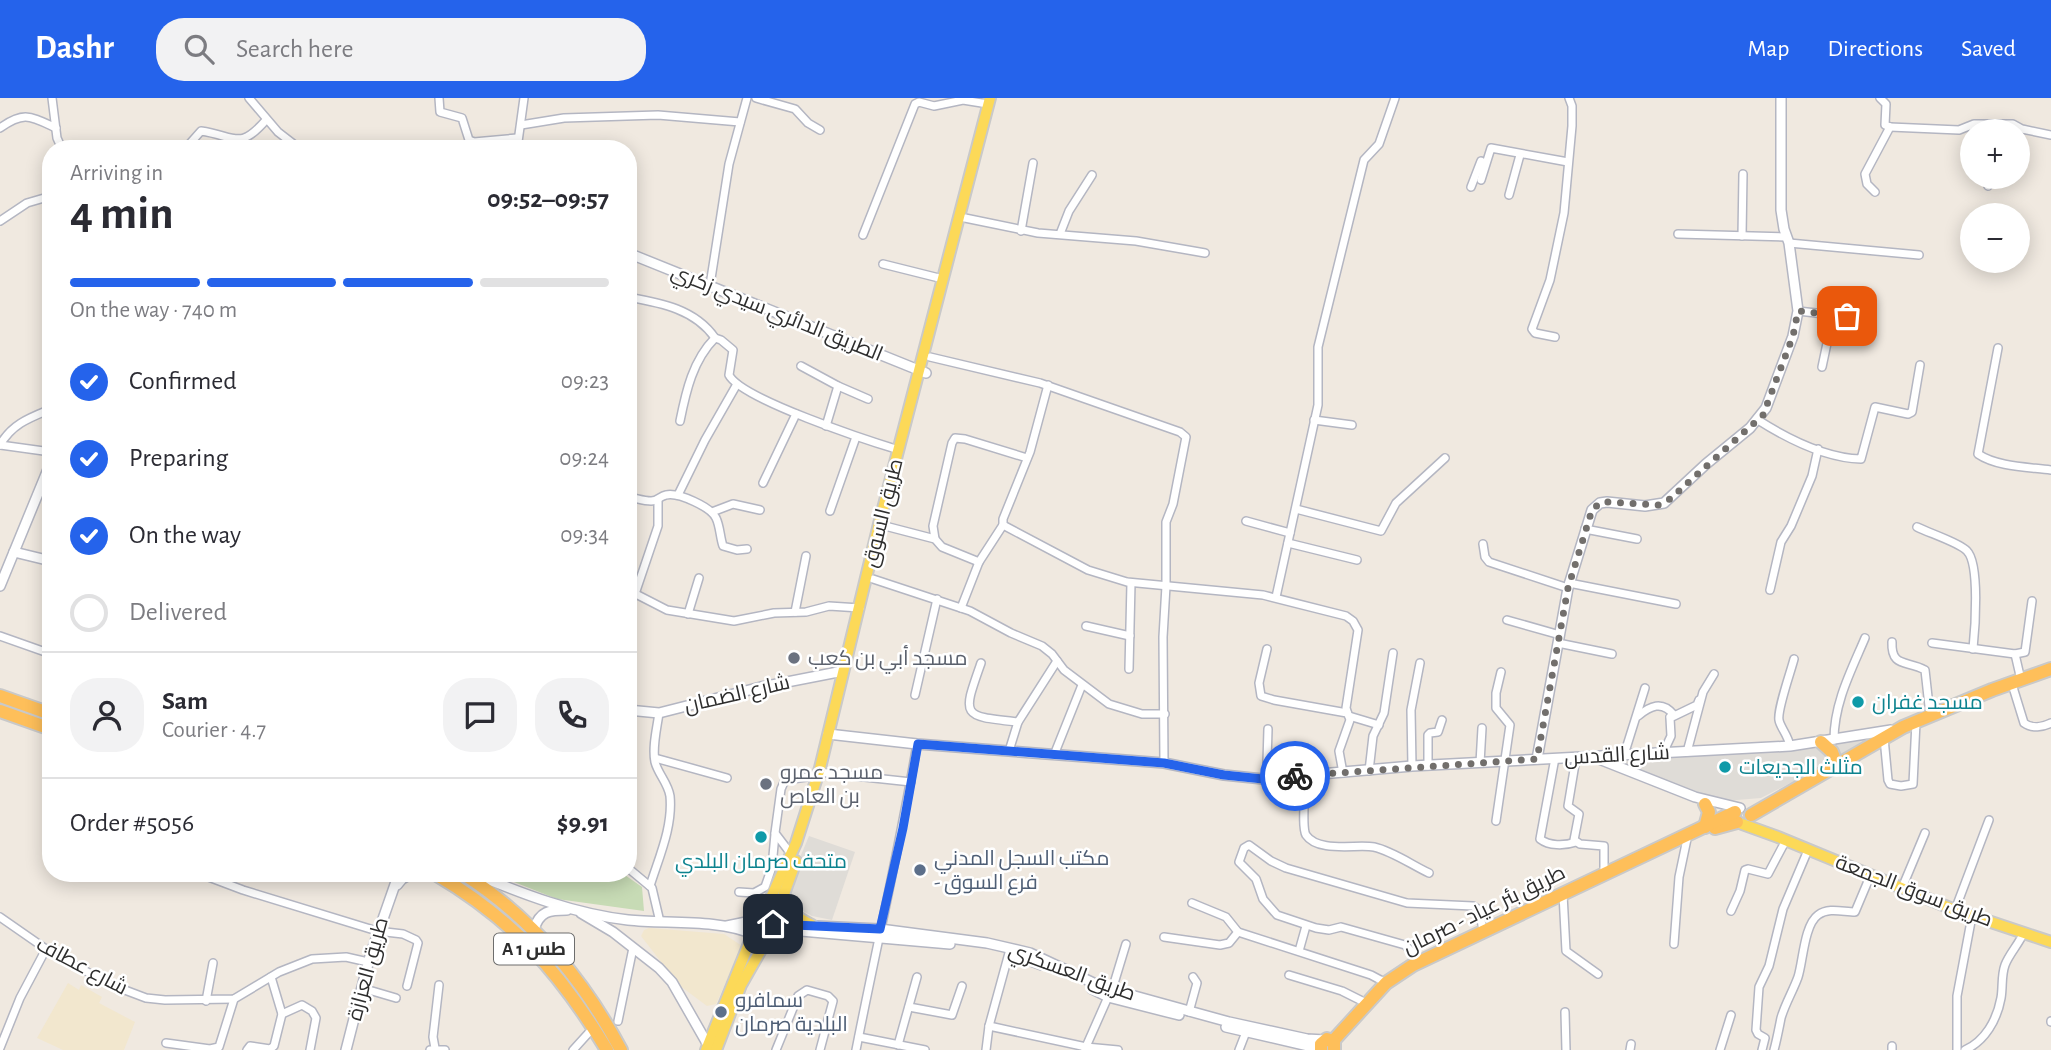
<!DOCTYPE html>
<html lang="en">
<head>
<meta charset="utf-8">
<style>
  :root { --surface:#fff; --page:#f2f2f3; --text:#2b2b33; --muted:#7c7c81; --line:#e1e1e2; --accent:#2563eb }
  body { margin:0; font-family:"Alegreya Sans",Cairo,sans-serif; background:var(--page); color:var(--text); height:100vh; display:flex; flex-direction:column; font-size:26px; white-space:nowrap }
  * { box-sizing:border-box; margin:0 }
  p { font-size:23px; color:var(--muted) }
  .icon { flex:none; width:38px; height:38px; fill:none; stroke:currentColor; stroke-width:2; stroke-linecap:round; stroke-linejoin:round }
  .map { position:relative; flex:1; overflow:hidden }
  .drawer { position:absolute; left:42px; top:42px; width:595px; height:742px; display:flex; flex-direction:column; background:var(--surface); border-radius:28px; box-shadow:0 4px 18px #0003 }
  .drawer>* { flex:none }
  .tools { position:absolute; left:1960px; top:21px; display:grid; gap:14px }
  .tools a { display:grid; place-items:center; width:70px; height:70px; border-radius:50%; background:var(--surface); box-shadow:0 4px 18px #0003; font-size:35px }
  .pin { position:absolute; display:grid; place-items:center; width:60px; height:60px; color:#fff; margin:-30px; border-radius:14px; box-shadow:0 4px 10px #0006 }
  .courier { position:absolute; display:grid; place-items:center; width:70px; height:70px; margin:-35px; border:5px solid #2563eb; border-radius:50%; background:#fff; color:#222; box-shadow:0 2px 9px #0007 }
  .summary em { font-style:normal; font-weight:700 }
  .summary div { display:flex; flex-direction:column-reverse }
  .summary { display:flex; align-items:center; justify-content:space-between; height:119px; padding:0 28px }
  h1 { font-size:46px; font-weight:700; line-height:52px }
  .bar { display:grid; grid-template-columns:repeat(4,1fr); gap:10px 7px; align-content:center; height:84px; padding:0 28px }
  .bar i { height:9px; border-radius:5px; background:var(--line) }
  .bar .on { background:var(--accent) }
  .bar p { grid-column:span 4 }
  .line { display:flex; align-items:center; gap:18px; padding:0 28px; border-top:2px solid var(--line) }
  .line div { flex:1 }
  .round { display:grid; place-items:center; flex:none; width:74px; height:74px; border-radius:28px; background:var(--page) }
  ol { padding:0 28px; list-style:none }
  li { display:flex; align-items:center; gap:21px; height:77px }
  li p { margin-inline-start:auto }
  li .icon { padding:7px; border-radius:50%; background:var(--accent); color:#fff; stroke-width:4 }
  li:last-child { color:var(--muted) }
  li i { width:38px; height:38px; border:4px solid var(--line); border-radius:50% }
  header { display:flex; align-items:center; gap:42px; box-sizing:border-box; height:98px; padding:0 35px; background:var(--accent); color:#fff }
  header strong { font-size:33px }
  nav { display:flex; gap:38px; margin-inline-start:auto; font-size:24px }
  .search { width:490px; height:63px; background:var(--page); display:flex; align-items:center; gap:18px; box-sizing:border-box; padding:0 24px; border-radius:28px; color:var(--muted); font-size:26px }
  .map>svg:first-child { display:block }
  .education { fill:#f2e7ce }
  .cemetery { fill:#c7dbb5 }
  .plaza { fill:#dfdcd7 }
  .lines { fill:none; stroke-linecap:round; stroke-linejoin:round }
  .minor-casing { stroke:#b4b6c2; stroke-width:10 }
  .tertiary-casing { stroke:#b4b6c2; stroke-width:12 }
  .primary-casing { stroke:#c9c9c9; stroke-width:14 }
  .trunk-casing { stroke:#c9c9c9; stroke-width:16 }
  .minor { stroke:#fff; stroke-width:7 }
  .tertiary { stroke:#fff; stroke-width:9 }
  .primary { stroke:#fcd958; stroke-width:10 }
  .trunk { stroke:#febf5a; stroke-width:12 }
  .done { stroke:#726f6c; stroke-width:7; stroke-dasharray:0 12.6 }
  .route { stroke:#2563eb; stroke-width:9 }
  .worship-dot { fill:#6b7280; stroke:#fff; stroke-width:2.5 }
  .culture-dot { fill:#0f9aa8; stroke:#fff; stroke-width:2.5 }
  .service-dot { fill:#5c6f8a; stroke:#fff; stroke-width:2.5 }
  .labels { text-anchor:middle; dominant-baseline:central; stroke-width:5; stroke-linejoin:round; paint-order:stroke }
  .shield { fill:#fff; stroke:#6d6d6d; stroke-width:2 }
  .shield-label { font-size:19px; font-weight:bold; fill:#2e2e2e }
  .street-label { font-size:21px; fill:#2e2e2e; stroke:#fff }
  .worship-label { font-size:21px; fill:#5b616d; stroke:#fff; text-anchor:start }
  .culture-label { font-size:21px; fill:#0d838f; stroke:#fff; text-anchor:start }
  .service-label { font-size:21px; fill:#4e5e75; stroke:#fff; text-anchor:start }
</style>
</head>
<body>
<header>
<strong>Dashr</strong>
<div class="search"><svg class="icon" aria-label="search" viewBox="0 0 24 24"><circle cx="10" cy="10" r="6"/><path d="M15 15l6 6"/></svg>Search here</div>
<nav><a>Map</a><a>Directions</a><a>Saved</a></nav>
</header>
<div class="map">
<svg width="2051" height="952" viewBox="0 0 2051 952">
  <rect width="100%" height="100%" fill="#f0e9e0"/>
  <g class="education">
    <polygon points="649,830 724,836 742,848 716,906 707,908 679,887 641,838 644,832"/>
    <polygon points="68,885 79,892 81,887 102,899 99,905 135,924 124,952 63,952 37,940"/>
  </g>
  <polygon class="cemetery" points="511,775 622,775 642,789 644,813 557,801 509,782"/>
  <g class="plaza">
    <polygon points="1889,635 1761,700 1713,704 1649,681 1607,658"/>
    <polygon points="809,738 855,754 832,822 812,818 796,809 788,797 788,788"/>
  </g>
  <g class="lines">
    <defs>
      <g id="minor">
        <polyline points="52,0 57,40 62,51"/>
        <polyline points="249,0 278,34 300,51"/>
        <polyline points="439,0 440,14 462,20 469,42 474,44 517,40"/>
        <polyline points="756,0 795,11 808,25 820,32"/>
        <polyline points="1880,0 1886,6 1885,27 1890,29"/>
        <polyline points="521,27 564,20 658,17 740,24"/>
        <polyline points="1890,29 1959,32 1974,26 2013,26 2022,31 2051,37"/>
        <path d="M 0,30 C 24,13 30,18 56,30"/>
        <path d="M 185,51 L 201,33 C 236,38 239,53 266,22"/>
        <polyline points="517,51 524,0"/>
        <polyline points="1481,82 1491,50 1568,64"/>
        <polyline points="1988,88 1989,79"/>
        <polyline points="1471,89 1481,63"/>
        <polyline points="1875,94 1867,86 1865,76 1890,29"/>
        <polyline points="1509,97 1520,57"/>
        <polyline points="965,120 1038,135 1136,143 1205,155"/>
        <polyline points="0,123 27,105 51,98"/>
        <polyline points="1021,133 1033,65"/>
        <polyline points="1060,136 1069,113 1092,77"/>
        <polyline points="1678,136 1787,139"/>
        <polyline points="863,137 915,6 919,4 934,8 963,2 988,6"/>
        <polyline points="1742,138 1743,76"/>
        <polyline points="1789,145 1919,157"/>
        <polyline points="883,166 943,181"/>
        <polyline points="710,187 729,66 747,0"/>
        <path d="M 628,199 C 661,205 695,211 715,240 L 721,242 L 733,252 L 729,277 C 741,301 869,343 899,352"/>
        <polyline points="1798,213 1861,220"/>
        <polyline points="1555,239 1535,235 1532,231 1550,182 1564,115 1572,28 1572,8 1569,0"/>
        <path d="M 1998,250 L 1978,356 C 1997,369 2029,369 2051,372"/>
        <polyline points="930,259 1040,285 1180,334 1186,339 1173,406 1166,424 1166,488 1163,539 1164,665"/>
        <polyline points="801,268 838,288 868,301"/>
        <polyline points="1822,269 1833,217"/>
        <polyline points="1314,322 1352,327"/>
        <path d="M 1758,322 C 1788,341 1825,360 1861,361 L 1875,309 L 1908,316 L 1912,314 L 1920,267"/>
        <path d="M 680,323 C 686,293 693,262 715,240"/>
        <polyline points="826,328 838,288"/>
        <path d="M 0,347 C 12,326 29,320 51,311"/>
        <polyline points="0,347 51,354"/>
        <polyline points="763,385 796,316"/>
        <polyline points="678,397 705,342 737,286"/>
        <path d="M 628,399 C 636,400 643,403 651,403 C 658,403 660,398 666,397 C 678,394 711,409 716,420 C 720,428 720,439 723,448 L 737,452 L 747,451"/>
        <polyline points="1296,411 1381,433 1396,405 1445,360"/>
        <polyline points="830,413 856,339"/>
        <polyline points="712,414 733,406 760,412"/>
        <polyline points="1246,423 1290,435"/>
        <polyline points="1003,427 1088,472 1127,484 1263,497 1346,518 1353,523 1358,532 1346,610 1350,622 1339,653 1343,675"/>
        <polyline points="885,428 935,441 942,449 979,464"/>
        <path d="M 1917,429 C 1929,435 1960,445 1967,453 C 1980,466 1975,532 1973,551"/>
        <polyline points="1585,431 1637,441"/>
        <polyline points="935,441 933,428 952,345 955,340 965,341 1027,360"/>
        <polyline points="1288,445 1357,462"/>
        <polyline points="1483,446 1485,459 1489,464 1568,490"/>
        <polyline points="873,481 970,513 1011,535 1042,548 1052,556 1064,572 1109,606 1142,616 1165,616"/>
        <polyline points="1569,485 1676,506"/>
        <polyline points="628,492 667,512 734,523 774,515 806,514 829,508 860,510"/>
        <polyline points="1770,492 1781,444 1791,428 1812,378 1818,351"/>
        <polyline points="635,496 658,428 658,402"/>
        <polyline points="1276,499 1318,307 1318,249 1364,62 1379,46 1395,0"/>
        <polyline points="961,510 979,464 1003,427 1003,421 1030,354 1048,287"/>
        <polyline points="795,514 806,458"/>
        <polyline points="688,516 699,480"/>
        <polyline points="1507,522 1560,537"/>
        <polyline points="1086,528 1130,538"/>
        <polyline points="0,538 51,556"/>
        <path d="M 1892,544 C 1891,570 1907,562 1925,572 L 1930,617"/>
        <polyline points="1558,545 1612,556"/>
        <polyline points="1932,545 2015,556 2025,554 2032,503"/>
        <polyline points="1267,551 1259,585 1261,598 1274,602 1347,615"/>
        <polyline points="2015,556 2021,582"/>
        <path d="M 981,565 C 962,619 961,618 1018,624"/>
        <polyline points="1129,571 1131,485"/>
        <path d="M 2012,586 L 2024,625 C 2032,631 2043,629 2051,625"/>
        <polyline points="915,597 937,501"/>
        <polyline points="1349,618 1379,627"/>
        <path d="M 1638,618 C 1650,608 1662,602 1674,617 L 1670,619"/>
        <polyline points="1268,631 1267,664 1271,681"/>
        <polyline points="1884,640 1888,682 1890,686 1901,688 1913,686 1916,624"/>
        <path d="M 1834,642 C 1834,605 1851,573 1865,540"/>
        <path d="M 1790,648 C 1788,637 1780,629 1779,622 C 1777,612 1791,573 1794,561"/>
        <polyline points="1009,653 1018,624 1057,563"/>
        <polyline points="1687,654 1703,594 1714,576"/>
        <polyline points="1663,655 1671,638 1670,620 1697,607 1699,602"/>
        <polyline points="1054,657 1082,587"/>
        <polyline points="1624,657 1645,590"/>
        <polyline points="655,660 727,680"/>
        <path d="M 1555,660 L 1540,741 C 1549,748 1564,748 1576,744"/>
        <polyline points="1576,660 1568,708 1579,716 1574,742 1580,746 1604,748 1604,776"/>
        <polyline points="1480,665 1482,630"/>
        <polyline points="1412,668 1411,612 1420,565"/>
        <polyline points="1428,668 1428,637 1430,635 1438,634 1442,622"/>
        <polyline points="1369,673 1373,638 1384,615 1393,555"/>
        <path d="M 1305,677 C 1306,690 1301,728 1306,737 C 1318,755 1357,746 1374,749 C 1392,753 1412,767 1429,775"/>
        <polyline points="1496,723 1510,627 1496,610 1496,595 1501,574"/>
        <polyline points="791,756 775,735 781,691 785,682 814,678 818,674 911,684"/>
        <polyline points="628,770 652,790 660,824"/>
        <polyline points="198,775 243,792 377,833 403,836 416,842 418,845 407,888"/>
        <path d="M 650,788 C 659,759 673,729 670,698 C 668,685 658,676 655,664 C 652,649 657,630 659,615"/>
        <polyline points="1902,790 1925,735"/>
        <polyline points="739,794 754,795 765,789 772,769 775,736"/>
        <polyline points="1563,796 1566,853 1598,876"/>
        <polyline points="1192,805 1226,819 1238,834 1371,877 1386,885"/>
        <polyline points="1955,812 1989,722"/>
        <polyline points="1731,813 1740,793 1745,772 1748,771 1768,776 1786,742"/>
        <polyline points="0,819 46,851 109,886 146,900 165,902 234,901 279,874 312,861 346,859 368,864"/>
        <polyline points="1164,839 1220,847 1229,845 1238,834"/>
        <polyline points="1674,846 1679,779 1687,741"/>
        <polyline points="1299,853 1306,828"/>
        <polyline points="1421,862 1405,847 1341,829 1329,832 1316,830 1277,817 1263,801 1256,781 1239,764 1244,750 1249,747 1271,763 1286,770 1407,805 1473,808 1479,812 1483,832"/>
        <polyline points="1289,877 1342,893 1366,905"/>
        <polyline points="362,890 396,900"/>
        <polyline points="1112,892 1126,846"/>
        <polyline points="206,903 213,865"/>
        <polyline points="909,909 952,917 962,888"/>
        <polyline points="1189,914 1197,885 1193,879"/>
        <polyline points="1565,914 1566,952"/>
        <polyline points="282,916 302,907 312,913 316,920 310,952"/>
        <polyline points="618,923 633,850"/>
        <polyline points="2051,924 2051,923"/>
        <polyline points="989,928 1086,949 1118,952"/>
        <polyline points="859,939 925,952"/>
        <polyline points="166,945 210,951 219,949 234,901"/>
        <polyline points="898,947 917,879"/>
        <polyline points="0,950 20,900 46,851"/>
        <polyline points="435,950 433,939 439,887"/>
        <polyline points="1085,951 1108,899"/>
        <polyline points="247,952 250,948 270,951 274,948 282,916 271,879"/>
        <polyline points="430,952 445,952"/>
        <polyline points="573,952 593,930"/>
        <polyline points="776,952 798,898 807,892 828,898 833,903 820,952"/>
        <path d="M 856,952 C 876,850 900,748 917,646"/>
        <polyline points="986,952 989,928 1009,855"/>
        <polyline points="1239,952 1246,934"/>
        <polyline points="1630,952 1631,946"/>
        <polyline points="1720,952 1731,917"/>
        <polyline points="1762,952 1765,940 1758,936 1756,932 1759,889 1769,868 1783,811 1808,752"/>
        <path d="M 1774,952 C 1777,941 1779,930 1781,920 C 1785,906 1793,893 1798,879 C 1803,864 1804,827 1818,817 C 1829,809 1843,814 1855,814 L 1871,776"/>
        <polyline points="1892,952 1892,948"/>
        <polyline points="1957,952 1957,898 1972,818"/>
        <path d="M 1965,952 C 1985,943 1997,922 2001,900 C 2003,889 2001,878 2005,867 C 2009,856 2019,846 2024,834"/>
      </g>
      <g id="tertiary">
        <polyline points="628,155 926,275"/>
        <polyline points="14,454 51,463"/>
        <polyline points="0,488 51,364"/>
        <polyline points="628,612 659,615 761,589 838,574 844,570"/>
        <polyline points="828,636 917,646 1164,665 1224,677 1263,681 1412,668 1790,648 1891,632"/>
        <polyline points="1537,661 1568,490 1592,412 1600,405 1607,404 1645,408 1664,405 1706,366 1750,330 1766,310 1793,238 1798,213 1789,145 1784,131 1781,112 1781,0"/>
        <polyline points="1599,661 1695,699 1740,710"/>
        <path d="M 473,775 C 522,796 575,816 628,822 C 664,826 721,821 752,836"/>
        <polyline points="397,787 402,781 412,775"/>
        <polyline points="581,815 613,834 659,870 672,884 708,947"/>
        <polyline points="773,826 880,831 987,845 1030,855 1102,889 1229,924 1307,941 1325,942"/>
        <polyline points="727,828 756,822"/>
        <path d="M 534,831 C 540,813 549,812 567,812"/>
        <polyline points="774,836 801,833 950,846"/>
        <polyline points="1012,856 1042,867"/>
        <polyline points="1092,891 1108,899 1179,917"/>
        <polyline points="1226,929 1321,951"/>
        <polyline points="346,952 370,858 399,775"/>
      </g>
      <g id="primary">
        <polyline points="1742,726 1778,739 1955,812 2051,844"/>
        <path d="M 784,794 C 786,812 797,820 812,827"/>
        <polyline points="756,822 765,820 772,824 774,831 771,840 759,843 752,838 752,827 768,806 796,745 820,670 879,426 990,0"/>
        <polyline points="773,826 796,763"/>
        <polyline points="706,952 752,838"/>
        <polyline points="716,952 741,887 766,843"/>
      </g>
      <g id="trunk">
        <polyline points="0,598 51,616"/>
        <polyline points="0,613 51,631"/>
        <polyline points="1821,644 1832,654 1837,668"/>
        <polyline points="1751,717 1903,629 1992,592 2051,571"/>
        <polyline points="1705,729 1709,714 1705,706"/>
        <polyline points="1715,730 1737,724"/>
        <path d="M 434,775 C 514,822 560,874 607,952"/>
        <path d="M 462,775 C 531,819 583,881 621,952"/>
        <polyline points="1333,943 1386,885 1413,867 1735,714"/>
        <polyline points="1321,952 1321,946 1327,941 1334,944 1334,952"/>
      </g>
    </defs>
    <use href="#minor" class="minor-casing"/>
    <use href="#tertiary" class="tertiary-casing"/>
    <use href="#primary" class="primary-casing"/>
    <use href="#trunk" class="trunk-casing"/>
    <use href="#minor" class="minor"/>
    <use href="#tertiary" class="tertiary"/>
    <use href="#primary" class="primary"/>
    <use href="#trunk" class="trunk"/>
  </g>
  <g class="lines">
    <polyline class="done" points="1295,678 1537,661 1568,490 1592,412 1600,405 1606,404 1658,407 1670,401 1763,317 1793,238 1798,213 1847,218"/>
    <polyline class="route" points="773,826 880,831 903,730 918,646 1164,665 1224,677 1263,681 1295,678"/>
  </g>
  <g class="worship-dot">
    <circle cx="794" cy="560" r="7"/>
    <circle cx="766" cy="686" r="7"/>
  </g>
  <g class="culture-dot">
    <circle cx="1858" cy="604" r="7"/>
    <circle cx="1725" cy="669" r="7"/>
    <circle cx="761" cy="739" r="7"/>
  </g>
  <g class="service-dot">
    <circle cx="920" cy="772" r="7"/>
    <circle cx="721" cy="914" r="7"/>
  </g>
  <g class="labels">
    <rect class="shield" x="494" y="835.5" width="80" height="31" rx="5"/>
    <g class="shield-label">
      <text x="534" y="851">A 1 طس</text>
    </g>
    <g class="street-label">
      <text transform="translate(777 215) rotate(22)">الطريق الدائري سيدي زكري</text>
      <text transform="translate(883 415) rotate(-76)">طريق السوق</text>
      <text transform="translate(737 596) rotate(-13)">شارع الضمان</text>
      <text transform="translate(1617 657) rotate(-3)">شارع القدس</text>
      <text transform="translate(1914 793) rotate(21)">طريق سوق الجمعة</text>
      <text transform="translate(1484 812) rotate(-26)">طريق بئر عياد - صرمان</text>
      <text transform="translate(82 868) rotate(28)">شارع عطاف</text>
      <text transform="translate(368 871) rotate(-75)">طريق العزازة</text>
      <text transform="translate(1072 874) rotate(20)">طريق العسكري</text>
    </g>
    <g class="worship-label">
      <text x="808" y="560">مسجد أبي بن كعب</text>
      <text x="780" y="674">مسجد عمرو<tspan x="780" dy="24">بن العاص</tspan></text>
    </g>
    <g class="culture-label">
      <text x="1872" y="604">مسجد غفران</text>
      <text x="1739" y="669">مثلث الجديعات</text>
      <text x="761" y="763" text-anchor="middle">متحف صرمان البلدي</text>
    </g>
    <g class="service-label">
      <text x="934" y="760">مكتب السجل المدني<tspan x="934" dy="24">- فرع السوق</tspan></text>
      <text x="735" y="902">سمافرو<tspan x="735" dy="24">البلدية صرمان</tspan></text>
    </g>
  </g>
</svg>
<div class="tools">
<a>+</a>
<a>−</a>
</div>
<div class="pin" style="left:1847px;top:218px;background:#ea580c"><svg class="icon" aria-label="bag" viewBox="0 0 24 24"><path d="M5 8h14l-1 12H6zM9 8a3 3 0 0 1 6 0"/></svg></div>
<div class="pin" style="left:773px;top:826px;background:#1f2937"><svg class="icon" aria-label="home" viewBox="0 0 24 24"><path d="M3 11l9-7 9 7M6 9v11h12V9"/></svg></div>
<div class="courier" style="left:1295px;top:678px"><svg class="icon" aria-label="bike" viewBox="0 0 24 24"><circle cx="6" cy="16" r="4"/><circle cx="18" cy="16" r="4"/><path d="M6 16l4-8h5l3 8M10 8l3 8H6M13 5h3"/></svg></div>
<section class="drawer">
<div class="summary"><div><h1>4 min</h1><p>Arriving in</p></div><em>09:52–09:57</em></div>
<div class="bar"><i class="on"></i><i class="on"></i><i class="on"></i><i></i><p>On the way · 740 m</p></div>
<ol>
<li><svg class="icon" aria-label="check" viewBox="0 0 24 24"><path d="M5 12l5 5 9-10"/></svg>Confirmed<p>09:23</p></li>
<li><svg class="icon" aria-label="check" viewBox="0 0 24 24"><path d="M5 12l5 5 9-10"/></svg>Preparing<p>09:24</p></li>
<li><svg class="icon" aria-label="check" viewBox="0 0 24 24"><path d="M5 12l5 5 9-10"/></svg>On the way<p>09:34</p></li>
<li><i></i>Delivered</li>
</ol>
<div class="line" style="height:126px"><a class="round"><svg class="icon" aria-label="person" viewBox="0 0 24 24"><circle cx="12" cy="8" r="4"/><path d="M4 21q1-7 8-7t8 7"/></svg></a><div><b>Sam</b><p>Courier · 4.7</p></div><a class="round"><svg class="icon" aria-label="chat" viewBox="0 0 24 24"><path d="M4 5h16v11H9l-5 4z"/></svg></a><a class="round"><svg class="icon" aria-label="phone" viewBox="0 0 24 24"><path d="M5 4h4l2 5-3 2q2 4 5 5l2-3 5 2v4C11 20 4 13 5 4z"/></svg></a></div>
<div class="line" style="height:91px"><div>Order #5056</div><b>$9.91</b></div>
</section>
</div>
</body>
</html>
